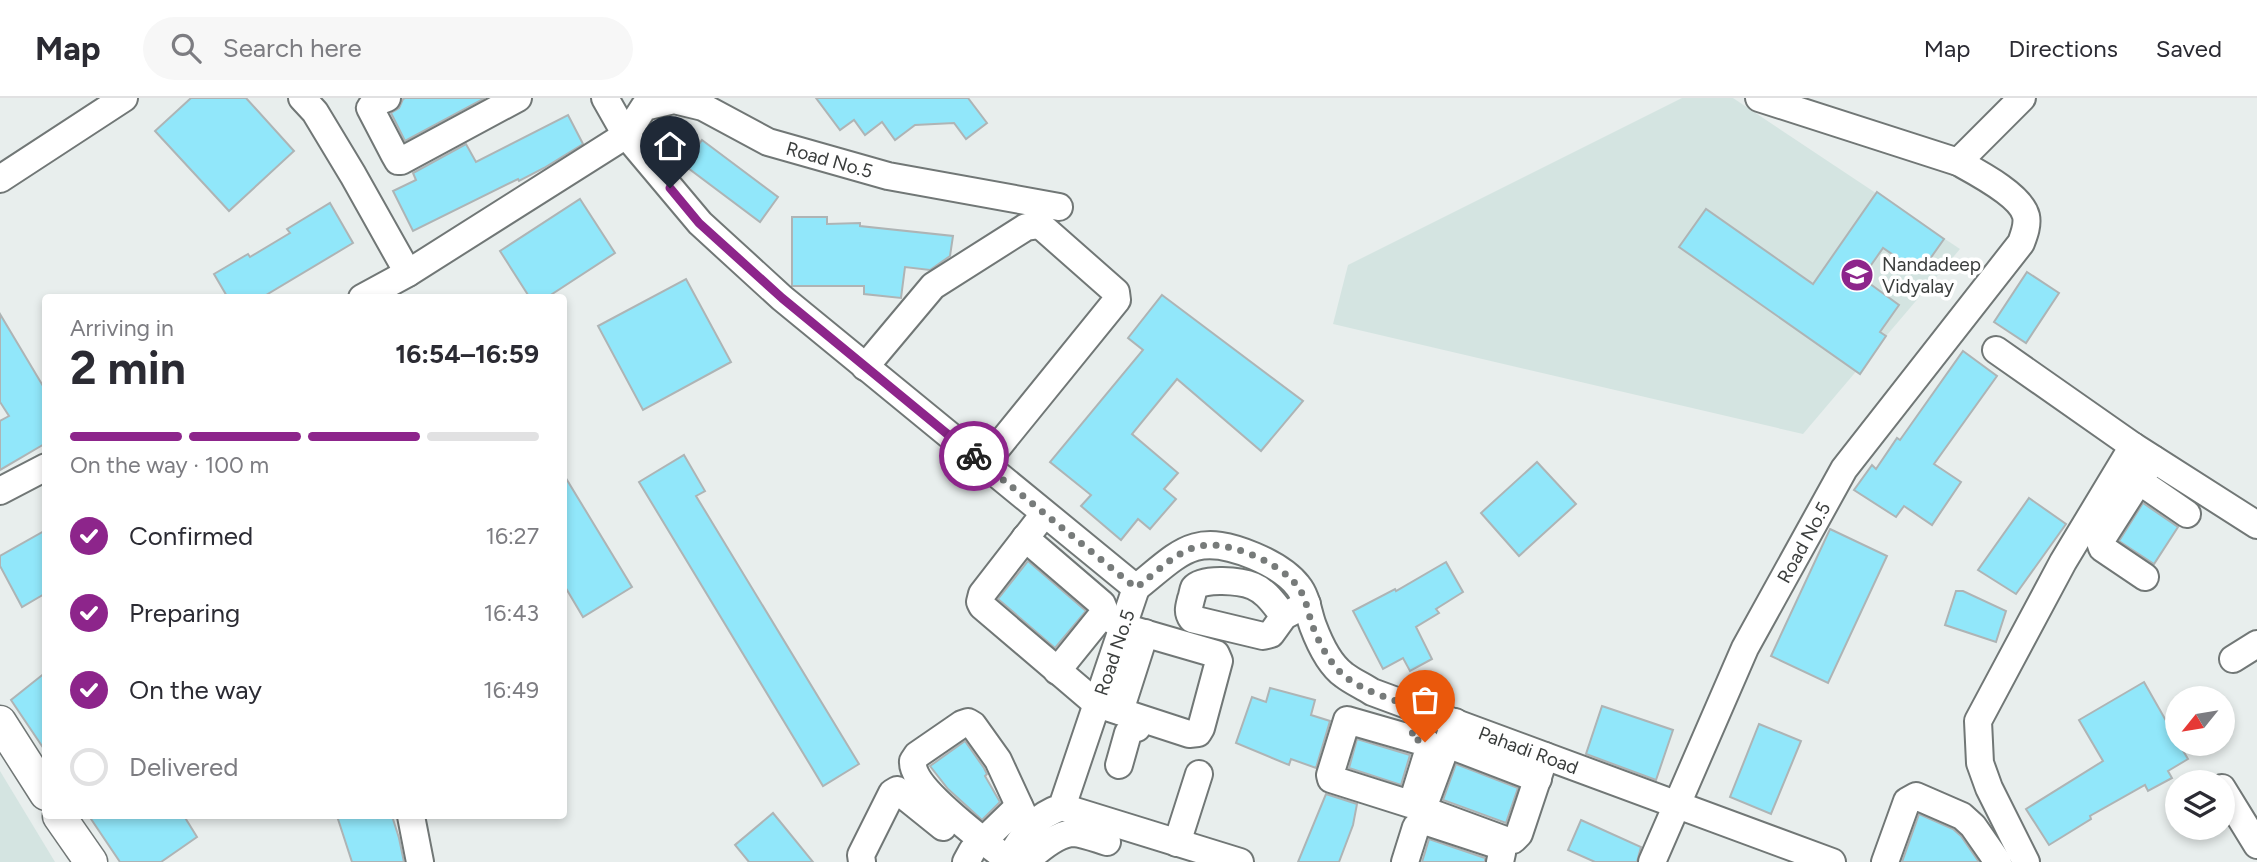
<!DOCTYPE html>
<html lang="en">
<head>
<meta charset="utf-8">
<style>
  :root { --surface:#fff; --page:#f7f7f7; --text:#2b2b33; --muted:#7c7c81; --line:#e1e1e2; --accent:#8d258b }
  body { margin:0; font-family:Figtree,sans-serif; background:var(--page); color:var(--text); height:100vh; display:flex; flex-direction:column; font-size:26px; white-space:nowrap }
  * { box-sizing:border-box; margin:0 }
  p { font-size:23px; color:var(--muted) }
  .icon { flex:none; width:38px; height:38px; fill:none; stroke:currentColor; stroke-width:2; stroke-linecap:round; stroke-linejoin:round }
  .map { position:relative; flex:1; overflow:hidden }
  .details { position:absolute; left:42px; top:196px; width:525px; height:525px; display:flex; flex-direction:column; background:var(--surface); border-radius:7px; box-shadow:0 4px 10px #0003 }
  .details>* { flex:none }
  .needle { width:46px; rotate:240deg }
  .tools { position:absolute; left:2165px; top:588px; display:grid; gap:14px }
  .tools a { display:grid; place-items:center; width:70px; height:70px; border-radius:50%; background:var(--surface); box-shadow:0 4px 10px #0003; font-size:35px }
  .pin { position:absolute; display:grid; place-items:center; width:60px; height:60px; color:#fff; margin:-72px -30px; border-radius:50% 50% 50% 0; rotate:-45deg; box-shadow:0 0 7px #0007 }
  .pin .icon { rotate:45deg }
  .courier { position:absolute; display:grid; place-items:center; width:70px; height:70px; margin:-35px; border:5px solid #8d258b; border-radius:50%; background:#fff; color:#222; box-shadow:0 2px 9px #0007 }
  .summary em { font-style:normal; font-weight:700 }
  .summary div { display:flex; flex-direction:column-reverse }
  .summary { display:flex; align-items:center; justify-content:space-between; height:119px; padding:0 28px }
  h1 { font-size:46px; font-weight:700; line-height:52px }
  .bar { display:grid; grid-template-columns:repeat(4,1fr); gap:10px 7px; align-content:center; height:84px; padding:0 28px }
  .bar i { height:9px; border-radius:5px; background:var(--line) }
  .bar .selected { background:var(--accent) }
  .bar p { grid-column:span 4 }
  ol { padding:0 28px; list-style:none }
  li { display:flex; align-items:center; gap:21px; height:77px }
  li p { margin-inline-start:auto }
  li .icon { padding:7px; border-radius:50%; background:var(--accent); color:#fff; stroke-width:4 }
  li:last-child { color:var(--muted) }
  li i { width:38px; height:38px; border:4px solid var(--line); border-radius:50% }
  header { display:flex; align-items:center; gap:42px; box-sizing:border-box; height:98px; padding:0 35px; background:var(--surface); border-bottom:2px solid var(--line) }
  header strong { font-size:33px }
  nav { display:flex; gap:38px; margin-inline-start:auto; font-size:24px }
  .search { width:490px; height:63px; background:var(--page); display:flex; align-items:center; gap:18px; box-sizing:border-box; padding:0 24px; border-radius:38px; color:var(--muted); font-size:26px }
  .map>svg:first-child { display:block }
  .built { fill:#d4e4e1 }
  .building { fill:#91e7fa; stroke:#aeb4b5; stroke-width:2 }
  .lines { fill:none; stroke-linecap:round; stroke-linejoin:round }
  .minor-casing { stroke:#717776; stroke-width:30 }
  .tertiary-casing { stroke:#717776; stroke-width:35 }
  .minor { stroke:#fff; stroke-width:26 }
  .tertiary { stroke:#fff; stroke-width:32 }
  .done { stroke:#777b7a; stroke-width:7; stroke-dasharray:0 12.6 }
  .route { stroke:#8d258b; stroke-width:9 }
  .labels { text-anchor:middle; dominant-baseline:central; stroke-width:7; stroke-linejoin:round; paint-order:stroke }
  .street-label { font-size:19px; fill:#3a3d3c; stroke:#fff }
  .poi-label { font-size:19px; fill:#3a3d3c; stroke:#fff; text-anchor:start }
</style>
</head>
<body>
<header>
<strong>Map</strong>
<div class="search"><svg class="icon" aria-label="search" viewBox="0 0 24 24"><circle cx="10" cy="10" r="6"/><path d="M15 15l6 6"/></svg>Search here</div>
<nav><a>Map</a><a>Directions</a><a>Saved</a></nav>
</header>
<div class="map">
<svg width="2257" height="764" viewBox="0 0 2257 764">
  <rect width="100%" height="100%" fill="#e8eeed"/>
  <g class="built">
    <polygon points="1682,0 1733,0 1960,151 1803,336 1333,226 1348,167"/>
    <polygon points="0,673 55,764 0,764"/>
  </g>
  <g class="building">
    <polygon points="191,0 246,0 294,53 229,113 155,33"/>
    <polygon points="405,0 485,0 405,43 391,15 399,10 403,1"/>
    <polygon points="816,0 968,0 987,25 966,41 954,25 915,27 895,42 882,24 865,37 854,22 840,32"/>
    <polygon points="568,17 583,46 544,70 519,83 518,81 413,133 393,93 416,82 413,75 466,46 476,64"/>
    <polygon points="702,42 778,99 760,124 684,67"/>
    <polygon points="1877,94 1944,141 1920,175 1883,150 1862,180 1899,207 1880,234 1886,238 1860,276 1679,149 1706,111 1813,186"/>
    <polygon points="580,101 615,155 546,200 530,200 500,153"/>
    <polygon points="330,105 353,145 261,200 228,200 214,176 248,156 250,159 290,135 287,131"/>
    <polygon points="792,119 827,119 827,126 860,125 860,128 953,138 950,158 930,172 905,169 901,200 864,196 864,188 792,188"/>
    <polygon points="2027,174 2059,195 2026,245 1994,224"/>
    <polygon points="686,181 731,264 643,312 598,228"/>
    <polygon points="1162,197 1303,303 1261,353 1177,281 1132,336 1178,375 1164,391 1176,401 1150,431 1138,421 1121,442 1081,408 1091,397 1050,364 1143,252 1128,240"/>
    <polygon points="0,216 46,293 46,345 0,372 0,323 9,318 0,304"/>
    <polygon points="1963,253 1997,278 1934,366 1961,384 1932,427 1904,408 1896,419 1854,392 1872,367 1876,371 1897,340 1900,342"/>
    <polygon points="684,357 705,393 696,398 859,666 823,688 639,384"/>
    <polygon points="1537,364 1576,406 1519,458 1481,415"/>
    <polygon points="564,377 632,489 583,519 564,487"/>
    <polygon points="2029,400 2066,426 2016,496 1978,472"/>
    <polygon points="2143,405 2178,429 2154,466 2119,443"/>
    <polygon points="1830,431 1887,458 1828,585 1771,558"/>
    <polygon points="46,432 46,495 22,509 0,468 0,458"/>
    <polygon points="1028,463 1086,513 1055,550 998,501"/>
    <polygon points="1446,464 1463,494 1436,511 1439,515 1416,529 1432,561 1410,573 1403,560 1383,571 1353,513 1395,491 1396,493"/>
    <polygon points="1956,493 1963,493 2006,513 1996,544 1945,527"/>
    <polygon points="46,574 46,654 11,602"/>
    <polygon points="2144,584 2177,642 2177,646 2179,646 2188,661 2168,673 2172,680 2148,693 2145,687 2090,718 2091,721 2049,747 2026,711 2103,663 2079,622"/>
    <polygon points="1270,590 1315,602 1311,617 1330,623 1316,670 1291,661 1289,667 1236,645 1252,599 1266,604"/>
    <polygon points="1602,608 1673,632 1656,682 1586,656"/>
    <polygon points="1759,626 1801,643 1771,716 1730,699"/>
    <polygon points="1357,641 1410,657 1401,687 1349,670"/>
    <polygon points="965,643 984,670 987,676 985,678 1000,704 982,722 948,691 930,668"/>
    <polygon points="1456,666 1518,690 1506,725 1443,702"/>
    <polygon points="1326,696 1357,706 1353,727 1339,764 1298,764"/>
    <polygon points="773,715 813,764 749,764 735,747"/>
    <polygon points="1919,716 1953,731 1961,738 1979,764 1902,764"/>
    <polygon points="89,718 184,718 197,739 161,764 120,764"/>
    <polygon points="337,718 392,718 399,740 404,764 352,764"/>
    <polygon points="1581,722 1641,749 1637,764 1595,764 1568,752"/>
    <polygon points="1429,741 1485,760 1485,764 1422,764"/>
  </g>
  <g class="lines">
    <defs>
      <g id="minor">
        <polyline points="302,0 315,14 353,77 408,175"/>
        <polyline points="387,0 374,5 370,10 394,56 398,63 401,63 518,0"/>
        <polyline points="605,0 626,37 700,125 782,200 1136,490"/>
        <polyline points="1759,0 1958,64 2022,0"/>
        <polyline points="0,81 124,0"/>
        <path id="s1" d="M 362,200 L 408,175 L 626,37 L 644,9 L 674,2 L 703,9 L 768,44 L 888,78 L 1059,109"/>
        <polyline points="1996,252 2133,348 2257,427"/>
        <polyline points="865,269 933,188 1026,129 1040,127 1116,194 1117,202 984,366"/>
        <polyline points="2139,383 2187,416"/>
        <polyline points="0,393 46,369"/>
        <polyline points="1044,416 982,496 980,504 982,508 1097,606 1189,636 1198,635 1201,630 1219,563 1216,556 1123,529 1103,516"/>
        <polyline points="1025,440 1102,506 1104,511 1103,516 1057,573"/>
        <polyline points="2145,479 2102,450 2100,444 2153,361"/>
        <path id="s2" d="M 1136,490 C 1181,454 1194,433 1254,458 C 1268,464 1288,475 1298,488 C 1307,499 1308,515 1313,528 C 1319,544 1330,567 1344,577 C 1353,584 1363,588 1372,594 L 1832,764"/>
        <path d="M 1284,518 C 1274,506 1267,494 1253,488 C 1241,483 1203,479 1194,490 C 1193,492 1192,499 1191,501 C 1189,509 1187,514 1192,521 L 1263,538 L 1271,536 L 1284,518 L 1307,506"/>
        <polyline points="2233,561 2257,546"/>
        <polyline points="1120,613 1145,535"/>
        <polygon points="1347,622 1427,645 1429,650 1413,702 1410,706 1331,681 1330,677"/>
        <polyline points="1455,624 1425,705 1427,710 1432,715 1508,743 1513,742 1519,736 1545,658"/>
        <polyline points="1447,646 1538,681"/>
        <polyline points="1119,667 1128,635 1131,632 1137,630"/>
        <polyline points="2222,690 2257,747"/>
        <polyline points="1062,709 1240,764"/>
        <polyline points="411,718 420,764"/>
        <polyline points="984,742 1019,708"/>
        <polyline points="1177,745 1199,676"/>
        <path d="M 1008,762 C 987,745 910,690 913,663 L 917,657 L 962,626 L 968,624 L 973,627 L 998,662 L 1029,729"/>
        <polyline points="862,764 861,757 892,695 897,692 943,729"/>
        <polyline points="966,764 972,753"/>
        <path id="s3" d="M 1007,764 C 1024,737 1031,720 1062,709 L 1136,490"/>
        <path d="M 1025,764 C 1037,753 1057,735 1074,735 C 1085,736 1097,741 1107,744"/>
        <polyline points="1405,764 1416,729 1424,723 1494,746 1500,749 1502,755 1500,764"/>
        <path id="s4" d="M 1652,764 L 1745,550 L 1844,371 L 2021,145 C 2024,137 2028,127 2026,118 C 2021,97 1976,74 1958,64"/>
        <polyline points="1885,764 1907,703 1916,698 1962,718 1973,728 1998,764"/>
        <polyline points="2026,764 1989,690 1980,665 1978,623 2063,464 2133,348"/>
      </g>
      <g id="tertiary">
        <polyline points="0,624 46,696"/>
        <polyline points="59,718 91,764"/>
      </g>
    </defs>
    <use href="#minor" class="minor-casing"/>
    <use href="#tertiary" class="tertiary-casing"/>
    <use href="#minor" class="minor"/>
    <use href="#tertiary" class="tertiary"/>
  </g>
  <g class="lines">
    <path class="done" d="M 974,358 L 1136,490 C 1181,454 1195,433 1255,458 C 1268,463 1290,477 1298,489 C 1307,501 1308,516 1313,529 C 1319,545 1329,563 1341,575 C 1360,593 1395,602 1419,611 L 1411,640 L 1425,644"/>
    <polyline class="route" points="670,90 699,125 782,200 974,358"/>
  </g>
  <defs>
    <symbol id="school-disc" viewBox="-11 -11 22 22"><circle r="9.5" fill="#8d258b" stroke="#fff"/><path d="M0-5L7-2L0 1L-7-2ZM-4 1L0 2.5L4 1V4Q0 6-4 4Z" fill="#fff"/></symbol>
  </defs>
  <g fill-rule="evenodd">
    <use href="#school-disc" x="1838" y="158" width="38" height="38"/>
  </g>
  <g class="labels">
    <g class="street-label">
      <text stroke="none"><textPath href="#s1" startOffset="542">Road No.5</textPath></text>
      <text stroke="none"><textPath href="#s4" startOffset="354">Road No.5</textPath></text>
      <text stroke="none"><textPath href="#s3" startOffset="243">Road No.5</textPath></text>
      <text stroke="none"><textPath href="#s2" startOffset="488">Pahadi Road</textPath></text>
    </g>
    <g class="poi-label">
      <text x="1882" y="166">Nandadeep<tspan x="1882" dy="22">Vidyalay</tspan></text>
    </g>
  </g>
</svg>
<div class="tools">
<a><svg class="needle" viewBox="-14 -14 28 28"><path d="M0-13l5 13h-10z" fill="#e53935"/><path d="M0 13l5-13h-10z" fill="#7c7c81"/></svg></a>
<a><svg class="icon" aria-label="layers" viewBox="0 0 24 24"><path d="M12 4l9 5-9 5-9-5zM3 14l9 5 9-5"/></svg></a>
</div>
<div class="pin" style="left:1425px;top:644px;background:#ea580c"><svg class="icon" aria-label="bag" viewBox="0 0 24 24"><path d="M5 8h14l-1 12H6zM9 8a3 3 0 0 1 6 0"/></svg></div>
<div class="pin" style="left:670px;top:90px;background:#1f2937"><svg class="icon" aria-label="home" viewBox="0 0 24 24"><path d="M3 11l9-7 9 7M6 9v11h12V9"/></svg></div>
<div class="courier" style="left:974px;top:358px"><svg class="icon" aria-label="bike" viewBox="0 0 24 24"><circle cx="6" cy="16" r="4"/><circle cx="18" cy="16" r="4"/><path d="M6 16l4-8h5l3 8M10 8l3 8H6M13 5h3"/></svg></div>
<section class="details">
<div class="summary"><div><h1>2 min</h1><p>Arriving in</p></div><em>16:54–16:59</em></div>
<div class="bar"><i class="selected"></i><i class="selected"></i><i class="selected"></i><i></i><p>On the way · 100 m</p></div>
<ol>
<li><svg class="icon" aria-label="check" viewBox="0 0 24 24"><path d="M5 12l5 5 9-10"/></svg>Confirmed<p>16:27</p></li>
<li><svg class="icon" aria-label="check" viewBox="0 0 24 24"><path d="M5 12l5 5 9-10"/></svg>Preparing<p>16:43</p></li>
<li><svg class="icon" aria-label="check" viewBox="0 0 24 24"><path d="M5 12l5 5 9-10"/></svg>On the way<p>16:49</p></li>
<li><i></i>Delivered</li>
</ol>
</section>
</div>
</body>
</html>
